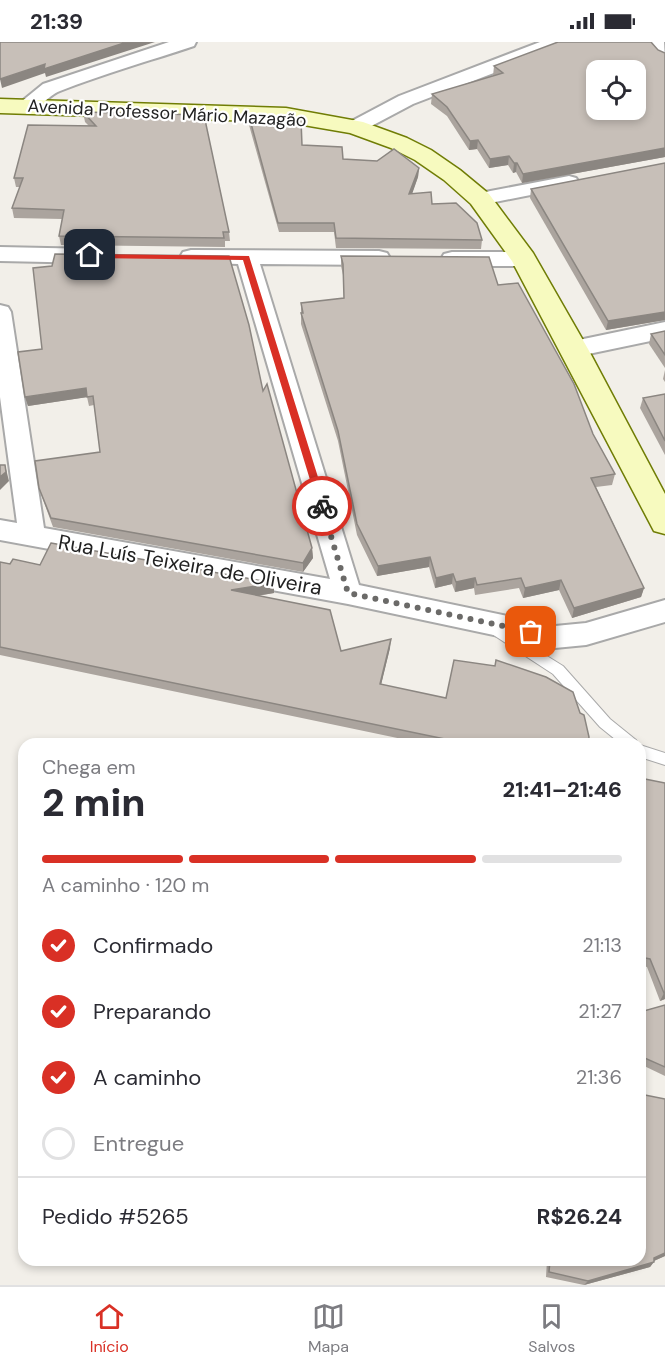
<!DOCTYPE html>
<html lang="pt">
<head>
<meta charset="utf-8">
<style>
  :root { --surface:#fff; --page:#f7f7f7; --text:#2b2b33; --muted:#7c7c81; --line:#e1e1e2; --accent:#d93025 }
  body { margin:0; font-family:"DM Sans",sans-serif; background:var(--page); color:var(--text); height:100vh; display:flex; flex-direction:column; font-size:22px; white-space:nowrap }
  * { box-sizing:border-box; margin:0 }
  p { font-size:20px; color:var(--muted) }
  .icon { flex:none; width:33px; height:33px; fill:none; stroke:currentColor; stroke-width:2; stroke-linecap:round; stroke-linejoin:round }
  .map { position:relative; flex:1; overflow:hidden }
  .drawer { position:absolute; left:18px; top:696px; width:628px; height:528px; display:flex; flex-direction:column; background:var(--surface); border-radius:18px; box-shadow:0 3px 9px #0003 }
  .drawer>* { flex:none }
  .controls { position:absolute; left:586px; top:18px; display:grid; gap:12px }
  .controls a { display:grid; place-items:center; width:60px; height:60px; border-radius:12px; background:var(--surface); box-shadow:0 3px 9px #0003; font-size:30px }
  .pin { position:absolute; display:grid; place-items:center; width:51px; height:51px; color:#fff; margin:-26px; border-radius:12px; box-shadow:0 3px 9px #0006 }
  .courier { position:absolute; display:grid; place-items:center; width:60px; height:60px; margin:-30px; border:4px solid #d93025; border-radius:50%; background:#fff; color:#222; box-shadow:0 2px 8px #0007 }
  .overview em { font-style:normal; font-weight:800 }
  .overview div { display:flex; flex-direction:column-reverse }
  .overview { display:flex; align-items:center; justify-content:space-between; height:102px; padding:0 24px }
  h1 { font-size:39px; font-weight:800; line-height:45px }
  .bar { display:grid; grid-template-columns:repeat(4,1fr); gap:9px 6px; align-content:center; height:72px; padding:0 24px }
  .bar i { height:8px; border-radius:4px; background:var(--line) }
  .bar .active { background:var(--accent) }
  .bar p { grid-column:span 4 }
  .line { display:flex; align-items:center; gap:15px; padding:0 24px; border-top:2px solid var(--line) }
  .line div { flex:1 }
  ol { padding:0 24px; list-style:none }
  li { display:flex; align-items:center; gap:18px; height:66px }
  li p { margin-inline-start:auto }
  li .icon { padding:6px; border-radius:50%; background:var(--accent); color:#fff; stroke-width:4 }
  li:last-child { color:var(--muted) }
  li i { width:33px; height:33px; border:3px solid var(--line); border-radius:50% }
  .status { display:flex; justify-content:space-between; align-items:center; height:42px; padding:0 30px; background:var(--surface); direction:ltr }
  .status svg { height:16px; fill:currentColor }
  .menu { display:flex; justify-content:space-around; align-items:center; height:84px; border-top:2px solid var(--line); background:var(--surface); font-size:16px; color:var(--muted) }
  .menu a { display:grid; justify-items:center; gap:3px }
  .menu .active { color:var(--accent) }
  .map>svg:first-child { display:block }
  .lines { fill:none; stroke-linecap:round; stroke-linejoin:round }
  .lane-casing { stroke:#a9a9a9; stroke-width:2 }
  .street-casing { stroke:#a9a9a9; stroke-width:4 }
  .secondary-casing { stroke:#707d05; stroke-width:3 }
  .lane { fill:#fff; fill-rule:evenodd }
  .street { fill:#fff; fill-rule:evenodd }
  .secondary { fill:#f7fabf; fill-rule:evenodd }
  .wall { fill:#aba49e }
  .shaded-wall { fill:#8b8681 }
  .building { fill:#c7bfb8; stroke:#8b8681; stroke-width:1.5; fill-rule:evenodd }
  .route { fill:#d93025 }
  .done { stroke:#6b6a68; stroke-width:6; stroke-dasharray:0 10.8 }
  .labels { text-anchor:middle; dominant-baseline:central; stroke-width:4.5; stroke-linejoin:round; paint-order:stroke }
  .far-street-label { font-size:18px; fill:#222; stroke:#fff }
  .street-label { font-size:21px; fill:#222; stroke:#fff }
</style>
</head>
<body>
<div class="status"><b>21:39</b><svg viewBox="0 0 49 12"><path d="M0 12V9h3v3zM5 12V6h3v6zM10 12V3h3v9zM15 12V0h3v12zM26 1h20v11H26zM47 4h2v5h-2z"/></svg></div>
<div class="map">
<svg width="665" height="1243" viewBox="0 0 665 1243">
  <rect width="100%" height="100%" fill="#f2efe9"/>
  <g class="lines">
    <defs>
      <g id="lane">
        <polygon points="497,583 563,624 610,677 636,698 638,702 621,702 600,685 553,632 492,592 490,588 492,584"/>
        <polygon points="640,703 665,711 665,723 640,715"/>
      </g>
      <g id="street">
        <path d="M 169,0 L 196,0 L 194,4 C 149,19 103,32 60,49 C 45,55 37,73 19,68 L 16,64 L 43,42 Z"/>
        <polygon points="540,0 566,0 564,4 413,62 362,89 348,89 345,85 348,81 399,54"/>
        <polygon points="644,0 664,0 665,18 658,16"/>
        <polygon points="569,134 576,136 579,140 576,144 480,163 473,161 469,157 473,153 480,151"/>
        <polygon points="0,205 94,207 102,209 105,214 102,219 94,221 0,219"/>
        <polygon points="191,208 379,209 387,211 390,216 387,221 379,223 260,222 359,543 555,584 586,581 665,558 665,580 586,603 555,606 348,562 0,498 0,478 17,481 0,355 0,263 8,265 11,270 44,486 330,537 238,222 183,220 180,215 183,210"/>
        <polygon points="452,210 524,210 532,212 535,217 532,222 524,224 452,224 444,222 441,217 444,212"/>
        <polygon points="665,280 665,296 574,315 566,313 562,307 566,301 574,299"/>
      </g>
      <polygon id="secondary" points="0,57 286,66 363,80 407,96 431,108 460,128 489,152 533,211 588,307 665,452 665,492 654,489 512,219 471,162 444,138 415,118 391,106 350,91 286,80 0,71"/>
    </defs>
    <use href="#lane" class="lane-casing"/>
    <use href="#street" class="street-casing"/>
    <use href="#secondary" class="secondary-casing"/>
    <use href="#lane" class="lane"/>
    <use href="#street" class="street"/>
    <use href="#secondary" class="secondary"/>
  </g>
  <g class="wall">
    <polygon points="658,8 665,11 665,115 522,141 516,130 513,131 508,123 489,126 477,107 469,108 447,74 431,62 432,52 494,34 493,34 494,24"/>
    <polygon points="83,70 229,190 230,199 225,199 225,205 61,203 59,194 62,177 14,176 12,166 20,145 16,145 14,136 89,84 85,80"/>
    <polygon points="249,74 302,103 343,117 419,126 418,135 412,151 432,162 482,198 481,207 336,206 334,190 279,190 249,83"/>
    <polygon points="665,121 665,278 606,288 530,156 531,147"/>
    <polygon points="341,214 498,243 593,392 615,432 612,443 596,445 644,546 641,555 572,576 559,548 523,556 519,546 475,553 474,546 455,550 452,542 435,546 429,525 377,534 357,493 338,399 301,282 301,261 344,256 343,233 341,224"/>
    <polygon points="665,289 665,326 649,302 651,292"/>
    <polygon points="665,328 665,340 663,337"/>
    <polygon points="263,349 312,506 313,516 303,530 53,485 42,455 39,446 100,410 94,363 89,364 87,355 28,364 25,355"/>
    <polygon points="665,352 665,413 640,366 643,356"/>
    <polygon points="0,520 10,522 40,523 274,541 274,551 257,554 341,609 390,606 381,643 588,702 426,702 0,613"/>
    <polygon points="640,736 665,957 660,959 647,925 640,923"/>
    <polygon points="665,963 665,1034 640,1022 640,970"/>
    <polygon points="665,1057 665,1214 654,1219 650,1225 584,1243 546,1235 547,1218 640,1218"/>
  </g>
  <g class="shaded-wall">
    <polygon points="127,0 155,0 46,35 45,31 2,46 0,37 45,22"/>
    <polygon points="478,98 477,107 469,108 470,99"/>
    <polygon points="665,106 665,115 522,141 523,132"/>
    <polygon points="509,114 508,123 489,126 490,117"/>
    <polygon points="514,121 517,121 516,130 513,131"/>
    <polygon points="419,126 418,135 409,161 409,152"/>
    <polygon points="665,270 665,278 606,288 608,279"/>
    <polygon points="86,346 88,355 28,364 25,355"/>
    <polygon points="5,423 9,439 0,448 0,435"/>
    <polygon points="312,506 313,516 303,530 303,521"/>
    <polygon points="430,515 429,525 377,534 378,524"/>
    <polygon points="453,532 452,542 435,546 436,536"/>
    <polygon points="475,536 474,546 455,550 456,540"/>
    <polygon points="561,538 559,548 523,556 525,546"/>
    <polygon points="274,541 274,551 232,558 231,548"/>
    <polygon points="644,546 641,555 572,576 574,566"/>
    <polygon points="391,597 390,606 379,651 380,642"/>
    <polygon points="664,951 665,951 665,957 660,959"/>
    <polygon points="665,1211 665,1214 649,1221 654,1216"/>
    <polygon points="654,1220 650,1225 584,1243 588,1239"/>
  </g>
  <g class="building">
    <polygon points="0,0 127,0 44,27 45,22 0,37"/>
    <path d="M 558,0 L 651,0 L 658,8 L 665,11 L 665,106 L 523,132 L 517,121 L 514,121 L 509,114 L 490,117 L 478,98 L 470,99 L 447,65 L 432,52 L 503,31 L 494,24 ZM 597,28 L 636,28 L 636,68 L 597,68 Z"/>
    <polygon points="83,70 204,73 229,190 223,190 224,196 59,194 64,168 12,166 23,136 14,136 28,83 96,84"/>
    <polygon points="249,74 301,78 302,103 342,105 343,117 377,119 394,107 419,126 409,152 431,150 432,162 456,161 477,181 482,198 336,196 334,181 278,181"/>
    <polygon points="665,121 665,270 608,279 531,147"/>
    <polygon points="55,212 229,214 249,283 263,349 267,342 312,506 303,521 51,476 39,446 35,419 100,410 93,354 87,355 86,346 25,355 18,310 42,307 33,226 52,224"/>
    <polygon points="341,214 489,215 498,243 518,241 574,342 593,392 615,432 591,436 644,546 574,566 561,538 525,546 521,536 477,543 475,536 456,540 453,532 436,536 430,515 378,524 357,482 338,389 301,271 303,271 301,261 344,256 343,222"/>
    <polygon points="665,289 665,313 651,292"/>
    <polygon points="665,352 665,399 643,356"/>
    <polygon points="0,423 5,423 6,430 0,435"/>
    <polygon points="51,501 274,541 231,548 330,568 341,609 391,597 380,642 446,656 454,618 495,624 496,618 546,635 573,650 580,671 584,673 589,695 588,702 469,702 0,605 0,520 10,522 13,517 40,523"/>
    <polygon points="640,736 665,741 665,951 664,951 650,917 640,915"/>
    <polygon points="665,963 665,1025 640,1014 640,970"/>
    <polygon points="640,1052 665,1057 665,1211 654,1216 654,1220 588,1239 549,1230 550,1218 640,1218"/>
  </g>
  <polygon class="route" points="87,212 249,214 327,464 325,467 322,468 318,464 243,218 90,216 87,215"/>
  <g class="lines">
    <polyline class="done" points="322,464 348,551 531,590"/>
  </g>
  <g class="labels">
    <g class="far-street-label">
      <text transform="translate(167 71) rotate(3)">Avenida Professor Mário Mazagão</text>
    </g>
    <g class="street-label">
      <text transform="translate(190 523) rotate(10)">Rua Luís Teixeira de Oliveira</text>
    </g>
  </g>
</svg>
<div class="controls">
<a><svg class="icon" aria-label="locate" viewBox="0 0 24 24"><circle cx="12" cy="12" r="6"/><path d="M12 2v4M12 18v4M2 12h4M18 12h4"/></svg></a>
</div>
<div class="pin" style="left:531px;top:590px;background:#ea580c"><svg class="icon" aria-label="bag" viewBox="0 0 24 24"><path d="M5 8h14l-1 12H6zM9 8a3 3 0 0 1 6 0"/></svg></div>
<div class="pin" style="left:90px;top:213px;background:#1f2937"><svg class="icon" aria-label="home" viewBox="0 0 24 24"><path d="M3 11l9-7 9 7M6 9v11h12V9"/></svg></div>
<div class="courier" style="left:322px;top:464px"><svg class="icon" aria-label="bike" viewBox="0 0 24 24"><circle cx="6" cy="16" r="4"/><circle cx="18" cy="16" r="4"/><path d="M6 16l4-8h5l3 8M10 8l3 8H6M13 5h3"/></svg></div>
<section class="drawer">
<div class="overview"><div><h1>2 min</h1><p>Chega em</p></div><em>21:41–21:46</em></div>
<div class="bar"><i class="active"></i><i class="active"></i><i class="active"></i><i></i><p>A caminho · 120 m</p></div>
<ol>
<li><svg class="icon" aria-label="check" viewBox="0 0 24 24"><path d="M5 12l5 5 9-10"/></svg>Confirmado<p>21:13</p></li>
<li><svg class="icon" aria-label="check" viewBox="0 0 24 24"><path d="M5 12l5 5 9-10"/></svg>Preparando<p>21:27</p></li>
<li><svg class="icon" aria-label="check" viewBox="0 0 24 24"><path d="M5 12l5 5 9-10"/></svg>A caminho<p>21:36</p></li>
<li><i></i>Entregue</li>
</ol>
<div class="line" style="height:78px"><div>Pedido #5265</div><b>R$26.24</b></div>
</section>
</div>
<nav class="menu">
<a class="active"><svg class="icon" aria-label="home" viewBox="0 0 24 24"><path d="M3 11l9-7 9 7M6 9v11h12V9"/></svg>Início</a>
<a><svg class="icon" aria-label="map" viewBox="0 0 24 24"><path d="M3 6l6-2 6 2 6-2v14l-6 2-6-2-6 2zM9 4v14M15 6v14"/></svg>Mapa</a>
<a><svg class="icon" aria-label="saved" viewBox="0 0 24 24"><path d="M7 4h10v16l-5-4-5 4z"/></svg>Salvos</a>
</nav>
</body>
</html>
